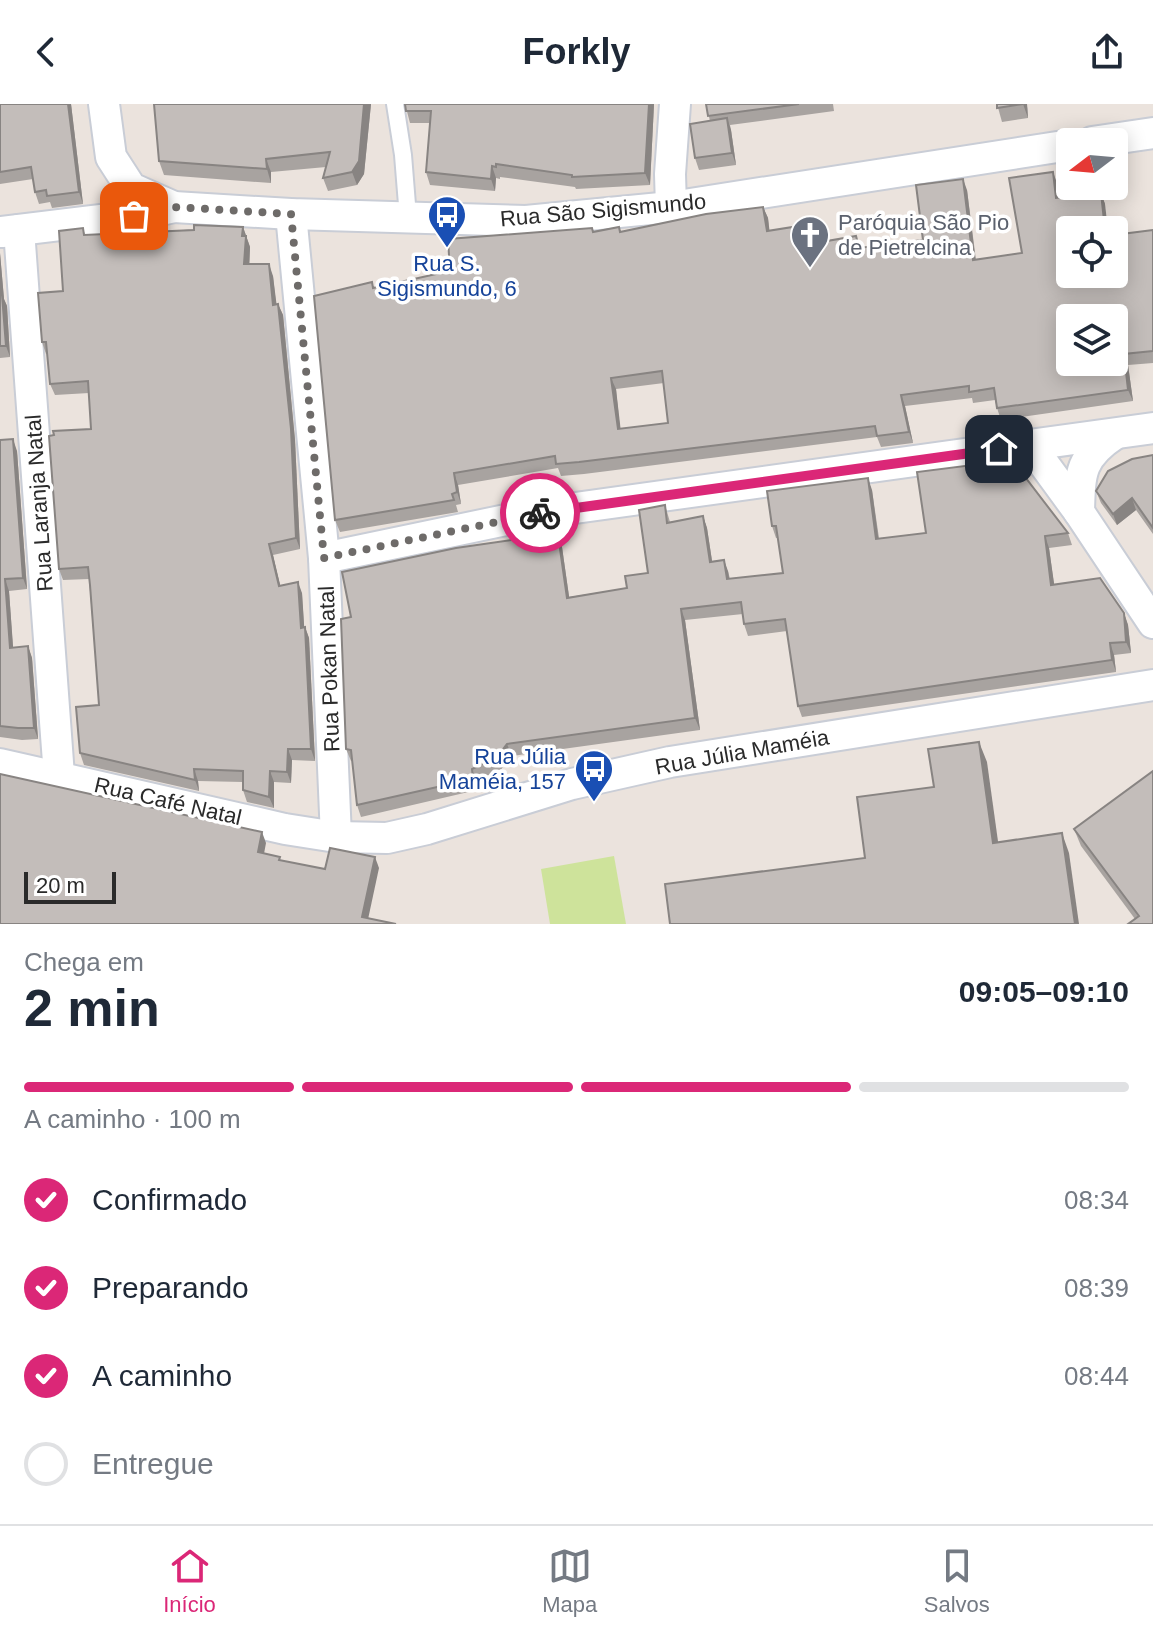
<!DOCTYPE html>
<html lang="pt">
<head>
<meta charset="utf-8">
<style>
  :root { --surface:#fff; --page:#f6f6f7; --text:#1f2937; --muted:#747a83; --line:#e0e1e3; --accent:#db2777 }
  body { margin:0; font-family:Helvetica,sans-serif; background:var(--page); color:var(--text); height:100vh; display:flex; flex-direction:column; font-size:30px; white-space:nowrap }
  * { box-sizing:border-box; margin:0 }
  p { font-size:26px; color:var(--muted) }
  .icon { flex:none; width:44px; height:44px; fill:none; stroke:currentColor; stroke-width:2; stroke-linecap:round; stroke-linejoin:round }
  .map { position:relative; height:820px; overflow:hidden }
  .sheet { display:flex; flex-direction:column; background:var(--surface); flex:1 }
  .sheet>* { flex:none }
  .needle { width:52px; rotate:254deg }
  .controls { position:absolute; left:1056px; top:24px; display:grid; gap:16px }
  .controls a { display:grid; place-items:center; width:72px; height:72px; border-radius:8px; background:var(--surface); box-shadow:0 4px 20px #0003; font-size:40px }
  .scale { position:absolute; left:24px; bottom:20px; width:92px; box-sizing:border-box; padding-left:8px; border:4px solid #2a2a2a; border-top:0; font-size:22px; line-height:28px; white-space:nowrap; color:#2a2a2a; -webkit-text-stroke:6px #fff; paint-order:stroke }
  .pin { position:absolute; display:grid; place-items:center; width:68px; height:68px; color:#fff; margin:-34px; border-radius:16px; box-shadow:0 4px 12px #0006 }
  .courier { position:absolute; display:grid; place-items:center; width:80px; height:80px; margin:-40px; border:6px solid #db2777; border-radius:50%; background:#fff; color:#222; box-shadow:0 2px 10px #0007 }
  .overview em { font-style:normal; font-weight:800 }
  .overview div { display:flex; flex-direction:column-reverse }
  .overview { display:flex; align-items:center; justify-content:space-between; height:136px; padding:0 24px }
  h1 { font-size:52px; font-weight:800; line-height:60px }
  .bar { display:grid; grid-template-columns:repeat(4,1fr); gap:12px 8px; align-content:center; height:96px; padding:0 24px }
  .bar i { height:10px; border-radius:6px; background:var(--line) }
  .bar .current { background:var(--accent) }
  .bar p { grid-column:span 4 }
  ol { padding:0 24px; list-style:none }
  li { display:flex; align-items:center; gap:24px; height:88px }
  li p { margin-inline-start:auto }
  li .icon { padding:8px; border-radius:50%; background:var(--accent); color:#fff; stroke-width:4 }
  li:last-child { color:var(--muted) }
  li i { width:44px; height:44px; border:4px solid var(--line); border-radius:50% }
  header { display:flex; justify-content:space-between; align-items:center; height:104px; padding:0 24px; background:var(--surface); font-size:36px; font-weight:800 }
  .tab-bar { display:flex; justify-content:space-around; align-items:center; height:112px; border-top:2px solid var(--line); background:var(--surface); font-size:22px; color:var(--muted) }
  .tab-bar a { display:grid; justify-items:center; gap:4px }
  .tab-bar .current { color:var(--accent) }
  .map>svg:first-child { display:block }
  .pitch { fill:#cee39b }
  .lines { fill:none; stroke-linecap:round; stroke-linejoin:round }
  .lane-casing { stroke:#c9cdd6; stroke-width:20 }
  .street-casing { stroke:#c9cdd6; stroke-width:34 }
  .lane { stroke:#fff; stroke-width:16 }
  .street { stroke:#fff; stroke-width:30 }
  .wall { fill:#a8a3a0; fill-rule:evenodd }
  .shaded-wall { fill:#888482 }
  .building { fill:#c3bdba; stroke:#888482; stroke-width:2; fill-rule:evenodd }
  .done { stroke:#6e6b69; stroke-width:8; stroke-dasharray:0 14.4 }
  .route { stroke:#db2777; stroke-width:10 }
  .labels { text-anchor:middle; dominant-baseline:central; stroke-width:7; stroke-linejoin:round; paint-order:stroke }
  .street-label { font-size:22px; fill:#2a2a2a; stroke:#fff }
  .worship-label { font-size:22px; fill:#5b616d; stroke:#fff; text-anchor:start }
  .transit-label { font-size:22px; fill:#164399; stroke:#fff }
</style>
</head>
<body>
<header><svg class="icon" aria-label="back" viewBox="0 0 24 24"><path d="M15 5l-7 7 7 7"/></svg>Forkly<svg class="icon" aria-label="share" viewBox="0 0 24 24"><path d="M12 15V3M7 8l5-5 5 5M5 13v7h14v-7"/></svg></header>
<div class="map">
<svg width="1153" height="820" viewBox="0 0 1153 820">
  <rect width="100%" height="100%" fill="#ebe3dd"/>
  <polygon class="pitch" points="614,752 626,820 550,820 541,765"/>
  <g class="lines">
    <defs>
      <polyline id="lane" points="395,0 403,51 408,113"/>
      <g id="street">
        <polyline points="104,0 111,53 131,84 174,103 291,110 526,117 671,103 1070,41"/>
        <polyline points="1092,38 1153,29"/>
        <polyline points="671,103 670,70 675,0"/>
        <polyline points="291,110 324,454 336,733"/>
        <polyline points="19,126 59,672"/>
        <polyline points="2,128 134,112 174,103"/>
        <polyline points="1030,341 1079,408 1153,519"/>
        <path d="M 1079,408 C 1080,369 1080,353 1115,330"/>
        <polyline points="324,454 539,409 1153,324"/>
        <polyline points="0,660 285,725 336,733 387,734 427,725 572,680 670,658 1153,581"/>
      </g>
    </defs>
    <use href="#lane" class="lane-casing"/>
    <use href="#street" class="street-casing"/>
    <use href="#lane" class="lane"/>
    <use href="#street" class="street"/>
  </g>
  <g class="wall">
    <polygon points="0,0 71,0 83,100 52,104 50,98 39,100 35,88 33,75 0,80"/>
    <polygon points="371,0 364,70 357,81 328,87 323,74 326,63 271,68 271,79 164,71 159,57"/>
    <polygon points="405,0 654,0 650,81 576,85 575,83 500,73 500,75 496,74 495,87 430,81 426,68 430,19 410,19"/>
    <polygon points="706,0 833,0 834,7 730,21 731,26 736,61 699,66 695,54 710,17"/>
    <polygon points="997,0 1027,0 1028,14 1002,18"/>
    <path d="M 1057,79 L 1058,94 L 1101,89 L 1105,100 L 1070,170 L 1153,126 L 1153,259 L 1128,261 L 1133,297 L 1001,316 L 997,304 L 995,296 L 973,299 L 972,294 L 905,302 L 913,339 L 881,343 L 877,333 L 584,370 L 561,372 L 558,364 L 458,381 L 461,400 L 456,401 L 458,408 L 340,428 L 335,416 L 374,184 L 450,167 L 594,127 L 619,123 L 621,128 L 763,103 L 768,114 L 769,127 L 822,131 L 823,138 L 860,144 L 923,136 L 967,86 L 976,156 L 1022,149 ZM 664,279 L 668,319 L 620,325 L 616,285 Z"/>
    <polygon points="243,123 250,143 249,160 273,172 276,200 278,200 283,211 295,336 300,445 273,451 280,481 302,489 304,523 305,523 309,534 315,657 292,656 291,679 274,678 274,704 247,698 243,686 243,678 198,677 199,687 84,661 80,649 99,601 89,475 63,476 59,465 91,325 89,289 55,291 50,280 47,250 46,250 42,238 63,187 83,124 85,131"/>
    <polygon points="0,149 4,195 7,202 10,253 0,254"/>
    <polygon points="0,336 17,347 27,485 9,487 13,544 28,542 32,554 38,635 22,636 0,633"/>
    <polygon points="1153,351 1153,430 1136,406 1117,421 1101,399 1096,387"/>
    <polygon points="872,386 879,434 1068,429 1072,441 1049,444 1054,481 1124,509 1128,521 1131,549 1114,551 1116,568 802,613 798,602 787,527 748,532 744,520 743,510 685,516 700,626 512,652 501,665 476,677 477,686 361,713 357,701 352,657 351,657 346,645 351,513 561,436 569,493 627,484 648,469 665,401 670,418 703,412 707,424 712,457 728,467 730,475 783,469 778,434 776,434 772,422"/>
    <polygon points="1074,725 1153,820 1135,815 1081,742"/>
  </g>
  <g class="shaded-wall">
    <polygon points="68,0 71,0 83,100 79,88"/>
    <polygon points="364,0 371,0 364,70 357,81 352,68"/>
    <polygon points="649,0 654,0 650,81 645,69"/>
    <polygon points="1023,0 1027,0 1028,14"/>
    <polygon points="727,14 731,26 736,61 732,49"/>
    <polygon points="266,55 271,68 271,79 267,65"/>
    <polygon points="492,62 496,74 495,87 491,75"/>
    <polygon points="1053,68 1057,79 1060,105 1056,94"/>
    <polygon points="963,75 967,86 977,168 973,156"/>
    <polygon points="1101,89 1105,100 1108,126 1105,126"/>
    <polygon points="763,103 768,114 771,139 767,127"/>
    <polygon points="243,123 250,143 249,171 244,160"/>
    <polygon points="0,149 4,195 7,202 10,253 6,242 0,191"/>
    <polygon points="269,160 273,172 278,212 273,201"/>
    <polygon points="278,200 283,211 295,336 300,445 296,434"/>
    <polygon points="1124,250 1128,261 1133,297 1128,286"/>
    <polygon points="611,274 616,285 622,337 618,325"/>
    <polygon points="901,291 905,302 913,339 909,328"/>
    <polygon points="13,335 17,347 27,485 23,474"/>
    <polygon points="454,369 458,381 461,400 457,388"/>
    <polygon points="868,374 872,386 880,447 876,435"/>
    <polygon points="1132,394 1136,406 1117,421 1113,410"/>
    <polygon points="703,412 707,424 714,470 710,458"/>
    <polygon points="557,424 561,436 571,506 567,494"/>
    <polygon points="1045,432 1049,444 1056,493 1051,481"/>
    <polygon points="269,440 273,451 283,493 279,482"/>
    <polygon points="724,456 728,467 731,487 727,475"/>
    <polygon points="5,475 9,487 14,556 10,544"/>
    <polygon points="298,478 302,489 305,535 301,524"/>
    <polygon points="681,505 685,516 700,626 695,614"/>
    <polygon points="1124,509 1128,521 1131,549 1126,538"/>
    <polygon points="305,523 309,534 315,657 311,645"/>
    <polygon points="1110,539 1114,551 1116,568 1112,556"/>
    <polygon points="28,542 32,554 38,635 34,624"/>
    <polygon points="979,638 987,658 1001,759 993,739"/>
    <polygon points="507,640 512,652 501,665 497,653"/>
    <polygon points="288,645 292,656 291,679 287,668"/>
    <polygon points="194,665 198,677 199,687 195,676"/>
    <polygon points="472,665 476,677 477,686 473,675"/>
    <polygon points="270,667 274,678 274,704 269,693"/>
    <polygon points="262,728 266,739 262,760 258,748"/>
    <polygon points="1062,729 1069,749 1079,820 1075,820"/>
    <polygon points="375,753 379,764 367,820 362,813"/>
  </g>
  <g class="building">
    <polygon points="0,0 68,0 79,88 47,92 46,86 35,88 31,63 0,68"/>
    <polygon points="154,0 364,0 359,57 352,68 323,74 330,48 266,55 267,65 159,57"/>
    <polygon points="405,0 649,0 645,69 572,73 572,71 496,60 496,63 492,62 491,75 426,68 431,7 406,7"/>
    <polygon points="706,0 799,0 708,12"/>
    <polygon points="997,0 1023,0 997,4"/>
    <polygon points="727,14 732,49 695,54 690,20"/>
    <path d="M 1053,68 L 1056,94 L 1101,89 L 1105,126 L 1070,126 L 1070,170 L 1114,170 L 1114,131 L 1153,126 L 1153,247 L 1124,250 L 1128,286 L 997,304 L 994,284 L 969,288 L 969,282 L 901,291 L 909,328 L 877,332 L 875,322 L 579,358 L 556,360 L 555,352 L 454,369 L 457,388 L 452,390 L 454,396 L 335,416 L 314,192 L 372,178 L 373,184 L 450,167 L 448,135 L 592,124 L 593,128 L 619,123 L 620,128 L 706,110 L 763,103 L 767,127 L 818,119 L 821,138 L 856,132 L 859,144 L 923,136 L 916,81 L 963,75 L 973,156 L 1022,149 L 1009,74 ZM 1070,214 L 1114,214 L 1114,258 L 1070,258 ZM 662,267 L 668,319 L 618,325 L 611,274 Z"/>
    <polygon points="194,121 243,123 242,132 246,132 244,160 269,160 273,201 278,200 291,325 296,434 269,440 279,482 298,478 301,524 305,523 311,645 288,645 287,668 270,667 269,693 243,686 243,667 194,665 195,676 80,649 76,603 99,601 90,481 88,463 59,465 49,332 54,331 53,327 91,325 88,277 50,280 46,238 42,238 38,189 63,187 59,127 83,124 84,131 194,126"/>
    <polygon points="0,189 0,191 2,191 6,242 0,242"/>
    <polygon points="13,335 23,474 5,475 10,544 28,542 34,624 18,624 0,622 0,336"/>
    <polygon points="1153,351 1153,424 1132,394 1113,410 1096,387 1108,367 1132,355"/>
    <polygon points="1012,356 1068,429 1045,432 1051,481 1100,474 1124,509 1126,538 1110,539 1112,556 798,602 785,515 744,520 741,498 681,505 695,614 507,640 497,653 472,665 473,675 357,701 351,646 346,645 341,515 351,513 342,468 456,444 519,435 518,432 557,424 567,494 627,484 625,472 648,469 639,406 665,401 667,419 703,412 710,458 724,456 727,475 783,469 776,422 772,422 767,387 868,374 876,435 926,429 917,368"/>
    <polygon points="979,638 993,739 1062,729 1075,820 670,820 665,780 865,754 857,693 934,683 928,645"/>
    <polygon points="1153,667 1153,820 1128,820 1139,812 1074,725"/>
    <polygon points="0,670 262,728 258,748 280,753 279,756 325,765 330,744 375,753 362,813 396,820 0,820"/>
  </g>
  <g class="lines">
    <polyline class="done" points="134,112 174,103 291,110 324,454 540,409"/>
    <polyline class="route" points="540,409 999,345"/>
  </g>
  <defs>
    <symbol id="bus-pin" viewBox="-11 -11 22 30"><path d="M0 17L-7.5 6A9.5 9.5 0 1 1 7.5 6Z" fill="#1a4fb4" stroke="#fff"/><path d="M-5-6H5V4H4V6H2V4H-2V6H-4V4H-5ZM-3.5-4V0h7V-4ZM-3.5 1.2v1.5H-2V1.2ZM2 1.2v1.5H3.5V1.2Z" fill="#fff"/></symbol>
    <symbol id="church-pin" viewBox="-11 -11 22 30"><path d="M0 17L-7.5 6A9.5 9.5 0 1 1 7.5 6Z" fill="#6b7280" stroke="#fff"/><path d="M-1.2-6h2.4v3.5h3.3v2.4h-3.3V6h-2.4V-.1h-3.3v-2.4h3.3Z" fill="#fff"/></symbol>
  </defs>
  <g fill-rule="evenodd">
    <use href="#bus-pin" x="425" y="89" width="44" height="60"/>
    <use href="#church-pin" x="788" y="109" width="44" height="60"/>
    <use href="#bus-pin" x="572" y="643" width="44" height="60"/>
  </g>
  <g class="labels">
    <g class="street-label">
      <text transform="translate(603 106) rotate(-5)">Rua São Sigismundo</text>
      <text transform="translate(39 399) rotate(-94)">Rua Laranja Natal</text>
      <text transform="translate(329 565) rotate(-92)">Rua Pokan Natal</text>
      <text transform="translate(742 648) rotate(-10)">Rua Júlia Maméia</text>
      <text transform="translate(168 697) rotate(13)">Rua Café Natal</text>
    </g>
    <g class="worship-label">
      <text x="838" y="118">Paróquia São Pio<tspan x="838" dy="25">de Pietrelcina</tspan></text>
    </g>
    <g class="transit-label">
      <text x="447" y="159">Rua S.<tspan x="447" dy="25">Sigismundo, 6</tspan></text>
      <text x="566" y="652" text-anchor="end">Rua Júlia<tspan x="566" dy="25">Maméia, 157</tspan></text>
    </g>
  </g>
</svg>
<div class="controls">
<a><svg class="needle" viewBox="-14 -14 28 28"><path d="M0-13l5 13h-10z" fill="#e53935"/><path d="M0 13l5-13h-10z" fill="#747a83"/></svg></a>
<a><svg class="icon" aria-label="locate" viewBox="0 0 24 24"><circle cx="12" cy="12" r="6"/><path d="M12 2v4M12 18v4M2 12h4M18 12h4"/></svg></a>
<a><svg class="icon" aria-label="layers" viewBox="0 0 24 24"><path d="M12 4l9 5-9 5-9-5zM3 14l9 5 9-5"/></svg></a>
</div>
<div class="scale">20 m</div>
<div class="pin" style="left:134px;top:112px;background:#ea580c"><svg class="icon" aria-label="bag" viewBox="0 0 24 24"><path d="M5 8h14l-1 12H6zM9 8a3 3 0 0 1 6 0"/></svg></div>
<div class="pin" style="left:999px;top:345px;background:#1f2937"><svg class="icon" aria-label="home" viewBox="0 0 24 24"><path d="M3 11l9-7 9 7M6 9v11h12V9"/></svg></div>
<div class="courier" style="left:540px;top:409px"><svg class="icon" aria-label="bike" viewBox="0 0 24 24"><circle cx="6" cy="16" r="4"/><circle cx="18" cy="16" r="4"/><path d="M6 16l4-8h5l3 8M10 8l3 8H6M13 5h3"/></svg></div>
</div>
<section class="sheet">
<div class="overview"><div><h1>2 min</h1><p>Chega em</p></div><em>09:05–09:10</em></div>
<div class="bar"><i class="current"></i><i class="current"></i><i class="current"></i><i></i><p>A caminho · 100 m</p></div>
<ol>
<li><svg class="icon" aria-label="check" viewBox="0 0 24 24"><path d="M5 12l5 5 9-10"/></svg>Confirmado<p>08:34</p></li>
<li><svg class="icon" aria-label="check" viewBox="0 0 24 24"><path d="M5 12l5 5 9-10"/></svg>Preparando<p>08:39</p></li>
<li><svg class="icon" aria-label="check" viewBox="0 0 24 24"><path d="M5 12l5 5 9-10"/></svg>A caminho<p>08:44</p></li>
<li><i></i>Entregue</li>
</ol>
</section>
<nav class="tab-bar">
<a class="current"><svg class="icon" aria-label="home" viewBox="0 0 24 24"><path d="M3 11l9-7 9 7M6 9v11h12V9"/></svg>Início</a>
<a><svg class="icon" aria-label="map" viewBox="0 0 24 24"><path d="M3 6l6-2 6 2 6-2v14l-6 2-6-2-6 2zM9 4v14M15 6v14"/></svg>Mapa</a>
<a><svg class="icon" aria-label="saved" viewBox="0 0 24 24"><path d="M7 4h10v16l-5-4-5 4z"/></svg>Salvos</a>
</nav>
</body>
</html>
